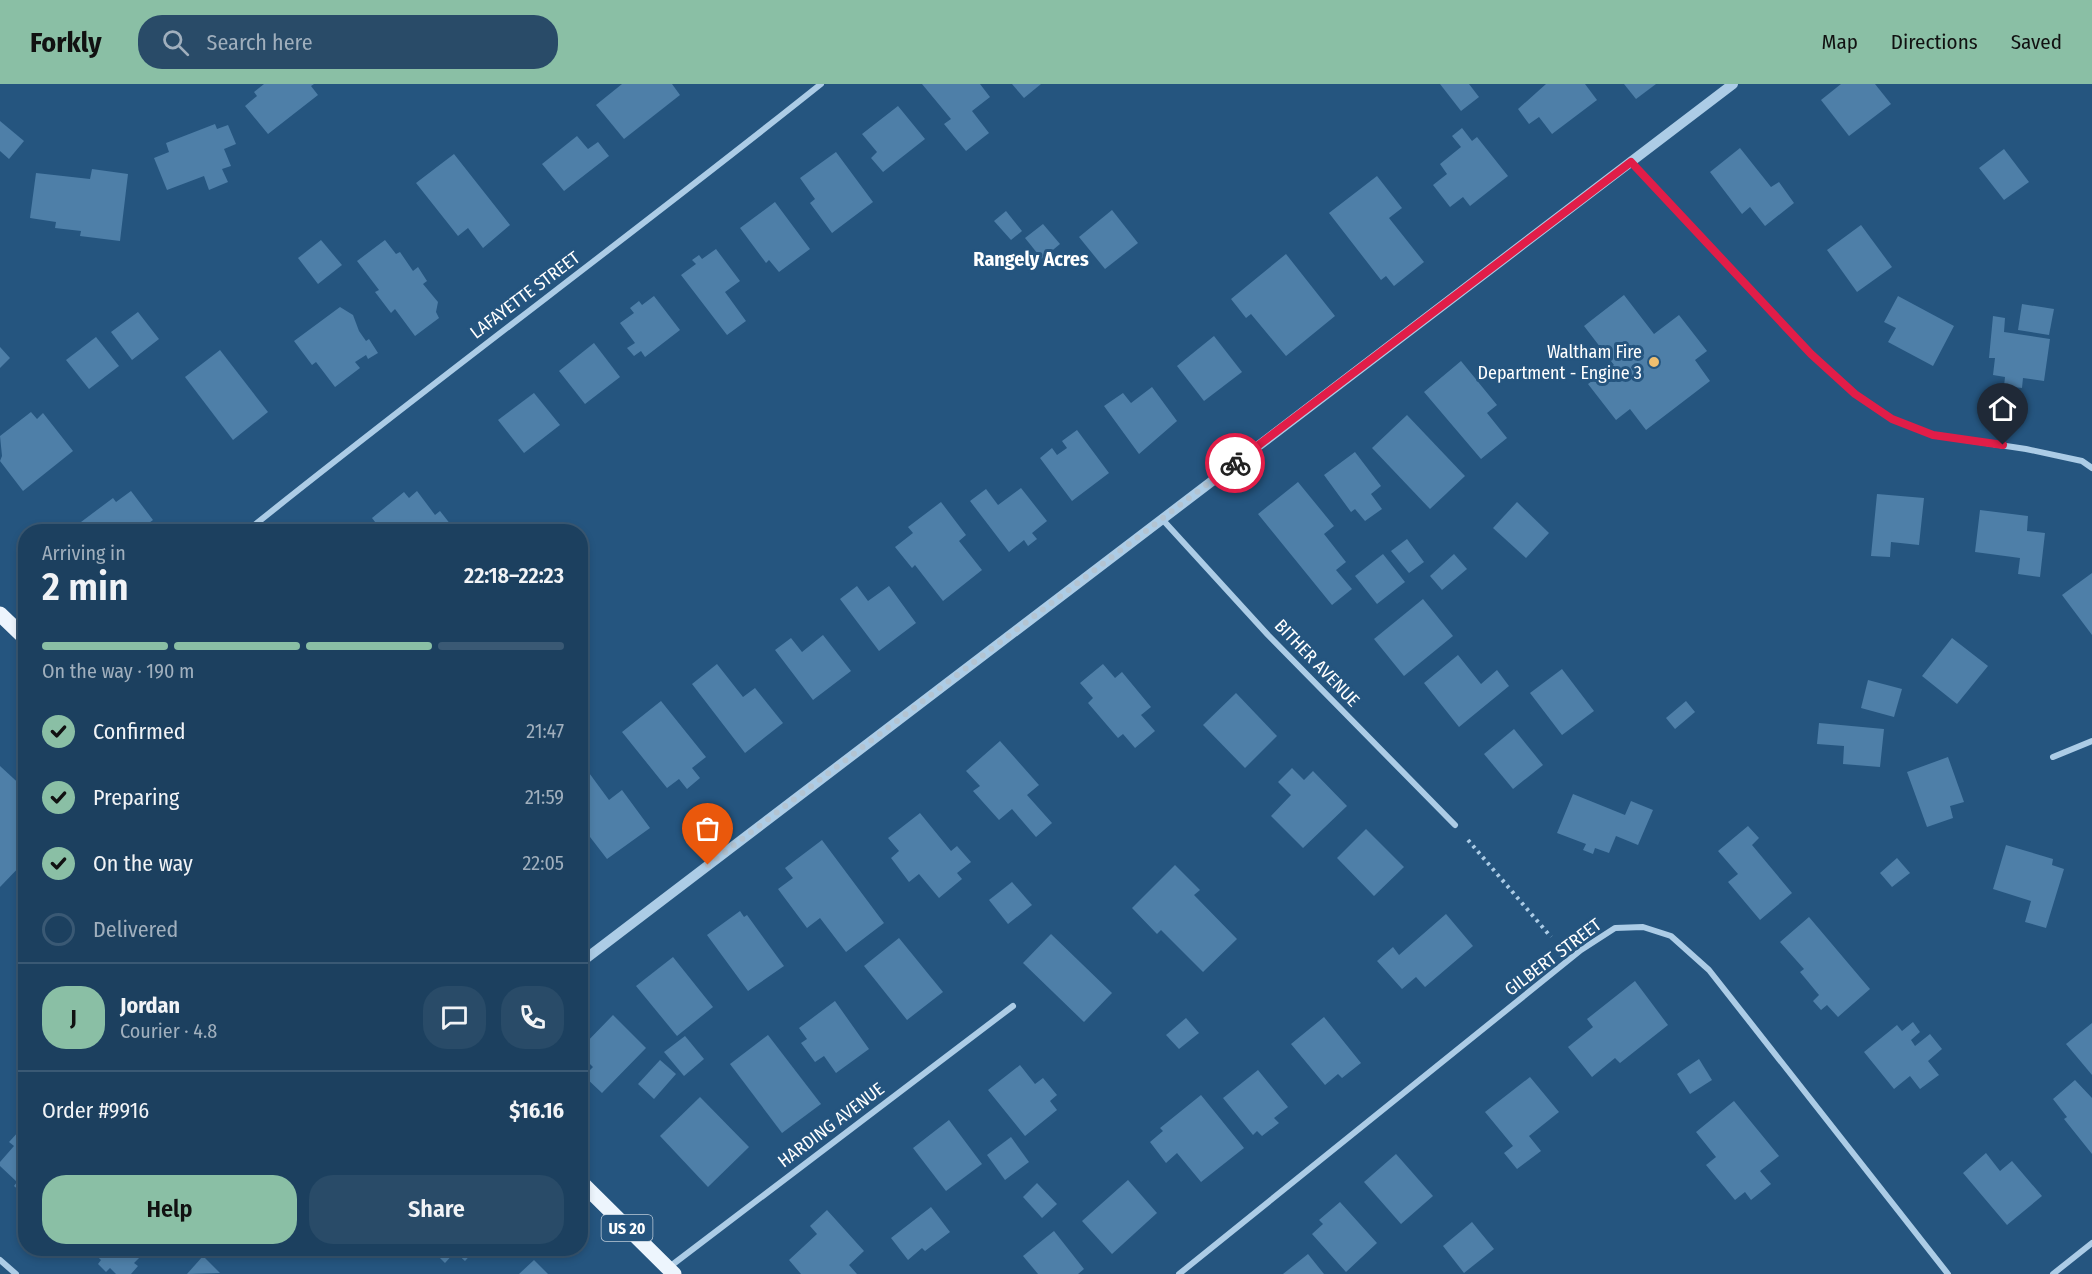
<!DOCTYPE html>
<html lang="en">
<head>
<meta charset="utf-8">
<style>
  :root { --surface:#1c405f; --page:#294b68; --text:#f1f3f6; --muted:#a0afbd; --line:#3a5974; --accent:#8abfa5 }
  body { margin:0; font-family:"Fira Sans Condensed",sans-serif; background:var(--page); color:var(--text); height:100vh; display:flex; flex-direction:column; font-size:22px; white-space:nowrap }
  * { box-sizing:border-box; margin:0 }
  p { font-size:20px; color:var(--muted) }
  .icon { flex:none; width:33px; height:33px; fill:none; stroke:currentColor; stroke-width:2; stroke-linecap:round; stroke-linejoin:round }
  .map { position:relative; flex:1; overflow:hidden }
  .sheet { position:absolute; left:18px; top:440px; width:570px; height:732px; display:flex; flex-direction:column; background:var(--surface); border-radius:24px; box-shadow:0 3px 9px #0003,0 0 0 2px var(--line) }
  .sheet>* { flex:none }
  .pin { position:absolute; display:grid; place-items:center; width:51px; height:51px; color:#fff; margin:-62px -26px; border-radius:50% 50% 50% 0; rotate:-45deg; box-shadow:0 0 6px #0007 }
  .pin .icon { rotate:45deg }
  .courier { position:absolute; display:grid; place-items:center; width:60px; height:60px; margin:-30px; border:4px solid #e11d48; border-radius:50%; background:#fff; color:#222; box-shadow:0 2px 8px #0007 }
  .head em { font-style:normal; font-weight:600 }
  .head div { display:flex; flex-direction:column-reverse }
  .head { display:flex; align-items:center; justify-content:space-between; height:102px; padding:0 24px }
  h1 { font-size:39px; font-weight:600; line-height:45px }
  .bar { display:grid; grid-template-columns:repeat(4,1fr); gap:9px 6px; align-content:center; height:72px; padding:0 24px }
  .bar i { height:8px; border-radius:4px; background:var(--line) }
  .bar .on { background:var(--accent) }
  .bar p { grid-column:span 4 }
  .line { display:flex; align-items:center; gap:15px; padding:0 24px; border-top:2px solid var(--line) }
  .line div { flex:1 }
  .round { display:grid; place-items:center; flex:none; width:63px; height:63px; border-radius:24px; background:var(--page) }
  ol { padding:0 24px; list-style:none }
  li { display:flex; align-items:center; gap:18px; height:66px }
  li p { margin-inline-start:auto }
  li .icon { padding:6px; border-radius:50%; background:var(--accent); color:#111; stroke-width:4 }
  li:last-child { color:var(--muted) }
  li i { width:33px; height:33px; border:3px solid var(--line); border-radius:50% }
  .cta { display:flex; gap:12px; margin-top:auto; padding:12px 24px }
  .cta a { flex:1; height:69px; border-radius:24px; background:var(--accent); color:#111; font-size:24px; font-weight:600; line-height:69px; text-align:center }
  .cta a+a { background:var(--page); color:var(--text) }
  header { display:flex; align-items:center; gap:36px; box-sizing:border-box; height:84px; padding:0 30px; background:var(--accent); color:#111 }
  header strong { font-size:28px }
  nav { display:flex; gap:33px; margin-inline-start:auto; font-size:21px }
  .search { width:420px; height:54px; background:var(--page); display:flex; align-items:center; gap:15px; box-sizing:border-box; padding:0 21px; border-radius:24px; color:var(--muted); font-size:22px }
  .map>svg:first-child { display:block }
  .building { fill:#4e7fa8 }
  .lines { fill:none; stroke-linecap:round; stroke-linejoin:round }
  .path { stroke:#accce6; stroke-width:4; stroke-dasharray:3 4.5; stroke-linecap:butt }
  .minor { stroke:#accce6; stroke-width:6 }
  .tertiary { stroke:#accce6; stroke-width:10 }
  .primary { stroke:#edf5fd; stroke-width:15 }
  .done { stroke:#b3c4d2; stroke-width:6; stroke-dasharray:0 10.8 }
  .route { stroke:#e11d48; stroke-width:8 }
  .poi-dot { fill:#efbf70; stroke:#25557f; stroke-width:2 }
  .labels { text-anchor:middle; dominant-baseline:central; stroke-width:6; stroke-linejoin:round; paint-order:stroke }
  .shield { fill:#25557f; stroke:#beccd9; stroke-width:1.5 }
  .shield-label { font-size:16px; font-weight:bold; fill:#fff }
  .street-label { font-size:18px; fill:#fff; stroke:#25557f }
  .poi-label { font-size:18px; fill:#fff; stroke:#25557f; text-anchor:end }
  .neighbourhood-label { font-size:20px; font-weight:bold; fill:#fff; stroke:#25557f }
</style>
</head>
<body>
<header>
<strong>Forkly</strong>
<div class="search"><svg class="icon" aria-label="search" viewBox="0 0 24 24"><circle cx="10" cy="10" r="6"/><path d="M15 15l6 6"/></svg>Search here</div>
<nav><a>Map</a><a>Directions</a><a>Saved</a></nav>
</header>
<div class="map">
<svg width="2092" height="1190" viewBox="0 0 2092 1190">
  <rect width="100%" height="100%" fill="#25557f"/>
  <g class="building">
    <polygon points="264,0 314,0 311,2 318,11 268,50 245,22 257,12 254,8"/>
    <polygon points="622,0 672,0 680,11 624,55 596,21"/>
    <polygon points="922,0 980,0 990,13 972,27 989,49 966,67 944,40 951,35"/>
    <polygon points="1012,0 1041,0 1024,14"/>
    <polygon points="1440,0 1469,0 1479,13 1461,27"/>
    <polygon points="1546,0 1585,0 1597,16 1552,50 1539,33 1529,40 1518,25"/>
    <polygon points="1624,0 1656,0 1636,15"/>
    <polygon points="1841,0 1875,0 1891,20 1849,52 1821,16"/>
    <polygon points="898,22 925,55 883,88 871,74 877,68 862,50"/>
    <polygon points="0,37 24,57 9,75 0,67"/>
    <polygon points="215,40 217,45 228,41 236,60 224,65 231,82 222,85 228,98 209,106 204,92 167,106 154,74 169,68 166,59"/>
    <polygon points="1462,44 1472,57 1477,53 1508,92 1470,122 1463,113 1450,123 1433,101 1447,90 1440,80 1461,63 1452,52"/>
    <polygon points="577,52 588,65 598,58 609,72 564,107 542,80"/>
    <polygon points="1740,64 1771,103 1779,98 1794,119 1765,142 1750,123 1742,130 1710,88"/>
    <polygon points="2004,65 2029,98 2004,116 1979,84"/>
    <polygon points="836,68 873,118 832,149 810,119 815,115 800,94"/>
    <polygon points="454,70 510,141 483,164 468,144 458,152 416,99"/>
    <polygon points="92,85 128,90 120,157 80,152 81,147 55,144 56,138 30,134 36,89 90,95"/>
    <polygon points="1377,92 1402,124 1389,134 1424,178 1394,202 1386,192 1381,196 1329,129"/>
    <polygon points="775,118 810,165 779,188 769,176 766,179 740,144"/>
    <polygon points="1112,126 1138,159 1105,185 1079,153"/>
    <polygon points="1006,127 1022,147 1011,156 994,137"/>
    <polygon points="1043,140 1060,160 1042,175 1025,154"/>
    <polygon points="1861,141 1892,183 1857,208 1827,166"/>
    <polygon points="321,156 342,181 318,200 298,174"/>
    <polygon points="385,156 396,170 400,168 413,187 418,183 427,197 423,200 438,218 436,228 439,234 415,252 395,225 391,229 375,208 379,206 357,177"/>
    <polygon points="716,165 740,197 725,208 746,237 727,251 681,191 696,180 692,176 699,171 702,175"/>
    <polygon points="1286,170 1335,232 1286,272 1251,230 1246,234 1231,215"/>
    <polygon points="1624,211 1654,250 1679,231 1707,267 1695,276 1710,297 1646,346 1630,325 1616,336 1588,300 1614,281 1584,242"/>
    <polygon points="654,212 680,246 645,273 641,267 634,272 627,264 635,259 620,239 634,229 630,224 639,217 642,221"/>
    <polygon points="1898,212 1954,242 1933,282 1888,258 1896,244 1884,238"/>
    <polygon points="2022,220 2054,225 2049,251 2018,246"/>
    <polygon points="340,223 353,231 359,247 366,257 369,255 378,269 368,275 366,271 355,278 360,284 335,303 316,278 312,281 294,257"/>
    <polygon points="138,228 159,255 132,276 111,248"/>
    <polygon points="1993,232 2005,234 2004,248 2050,255 2044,297 2023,294 2022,304 2004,302 2005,293 1993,291 1995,274 1989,274"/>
    <polygon points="1214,252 1242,288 1204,317 1177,282"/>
    <polygon points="96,253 119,282 89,305 66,276"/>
    <polygon points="594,259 620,293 585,320 559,287"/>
    <polygon points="0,263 10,274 0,284"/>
    <polygon points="220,266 268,328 233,356 185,293"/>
    <polygon points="1461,277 1497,321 1487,329 1507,354 1481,375 1424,308"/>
    <polygon points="1152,303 1177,337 1139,370 1104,322 1123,309 1131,319"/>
    <polygon points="534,309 560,341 524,369 498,336"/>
    <polygon points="31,328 37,335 43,329 73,367 23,407 0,377 2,372 0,352"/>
    <polygon points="1407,331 1465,392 1430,425 1372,364"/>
    <polygon points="1077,346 1109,389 1072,417 1040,374 1052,364 1057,371 1067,364 1062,357"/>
    <polygon points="1355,368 1381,402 1371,410 1382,425 1365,437 1355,425 1351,428 1324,391"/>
    <polygon points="1298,398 1334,442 1324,450 1346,478 1336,486 1352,505 1332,521 1258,430"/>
    <polygon points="1021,404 1047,437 1032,449 1037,455 1028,462 1024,456 1009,468 970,417 986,405 998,421"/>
    <polygon points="131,407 153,436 138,447 78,447 85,442 81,438 113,414 116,418"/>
    <polygon points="417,407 435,431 440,427 451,441 447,447 382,447 372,434 404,408 409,414"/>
    <polygon points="1877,410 1924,414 1919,461 1891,458 1890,473 1871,472"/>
    <polygon points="941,418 966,451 959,457 982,486 943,517 915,481 912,484 895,463 913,449 908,443"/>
    <polygon points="1517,418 1549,449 1526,474 1493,444"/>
    <polygon points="1980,426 2028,432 2027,447 2045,449 2040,493 2018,490 2020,474 1975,468"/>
    <polygon points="1407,455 1424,478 1409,489 1391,467"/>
    <polygon points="1383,470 1405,498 1377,520 1355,492"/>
    <polygon points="1454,470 1467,485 1442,506 1430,492"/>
    <polygon points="2092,489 2092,551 2062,511"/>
    <polygon points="857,502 868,517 889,502 916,539 879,567 840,515"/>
    <polygon points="1423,515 1453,552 1404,592 1374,555"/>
    <polygon points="823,551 851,587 813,616 775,566 791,554 802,568"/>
    <polygon points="1952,554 1988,582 1957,620 1922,592"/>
    <polygon points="1458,571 1481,600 1497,586 1509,602 1459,643 1424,599"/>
    <polygon points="717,580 743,613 755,604 783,639 745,669 692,600"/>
    <polygon points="1103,580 1115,594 1122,588 1151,623 1141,631 1155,647 1135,664 1123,650 1118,654 1088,619 1093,614 1080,599"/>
    <polygon points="1562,585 1594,627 1562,651 1530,609"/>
    <polygon points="1868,596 1902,605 1894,633 1861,624"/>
    <polygon points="1236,609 1277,652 1245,684 1203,641"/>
    <polygon points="661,617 706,673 692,684 700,694 687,705 679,695 667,704 622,648"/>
    <polygon points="1686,617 1695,628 1675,645 1666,634"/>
    <polygon points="1819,639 1884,645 1880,683 1843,680 1844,662 1817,660"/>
    <polygon points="1514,645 1543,681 1513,705 1484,670"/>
    <polygon points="1000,657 1039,701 1027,711 1052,739 1036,753 1012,725 999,736 973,707 980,702 966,687"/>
    <polygon points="1948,673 1964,718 1950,722 1953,734 1927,743 1907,688"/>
    <polygon points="0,682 26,706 26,776 0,803"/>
    <polygon points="584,682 609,716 622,706 650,744 607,775 580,740 580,685"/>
    <polygon points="1292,684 1304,696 1313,687 1347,722 1303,764 1271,732 1291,711 1278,698"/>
    <polygon points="1573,710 1625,731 1631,717 1653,726 1638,761 1616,752 1609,769 1595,764 1593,770 1583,766 1586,760 1557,749"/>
    <polygon points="920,729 951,767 957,762 971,778 957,789 962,795 939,814 919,790 909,798 891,774 899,767 888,754"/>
    <polygon points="1748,742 1759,754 1752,761 1792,809 1760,836 1728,798 1738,790 1718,767"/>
    <polygon points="1366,745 1404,783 1374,812 1337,774"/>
    <polygon points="822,756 884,839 846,868 820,834 807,844 778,805 793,794 785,784"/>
    <polygon points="2006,761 2053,775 2052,781 2064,785 2046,844 2025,838 2031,817 1993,805"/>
    <polygon points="1897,774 1910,789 1892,803 1880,789"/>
    <polygon points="1175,781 1200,806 1194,811 1237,855 1203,888 1161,846 1157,850 1132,824"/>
    <polygon points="1012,798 1032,821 1008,840 989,816"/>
    <polygon points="740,827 744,833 747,831 784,882 748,907 707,851"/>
    <polygon points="1446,830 1473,862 1425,903 1416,893 1402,905 1377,877 1393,863 1399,871"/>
    <polygon points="1809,833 1870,905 1838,933 1827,921 1821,926 1813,917 1819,911 1800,888 1804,885 1780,858"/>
    <polygon points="1051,850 1112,909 1084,938 1023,879"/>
    <polygon points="899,854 943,908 907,936 864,882"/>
    <polygon points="673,873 713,923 677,952 636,902"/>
    <polygon points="1635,897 1668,941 1620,979 1615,974 1592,993 1568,963 1593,943 1587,935"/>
    <polygon points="835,917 869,965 836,989 824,972 815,978 801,959 807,955 799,944"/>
    <polygon points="613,931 646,964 602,1009 584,992 593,983 580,970 580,965"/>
    <polygon points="1324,933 1361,979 1342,994 1338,990 1325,1001 1291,960"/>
    <polygon points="1186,934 1199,949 1179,965 1166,951"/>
    <polygon points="1913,938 1920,948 1911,956 1915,962 1930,950 1942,965 1928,977 1939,991 1920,1005 1910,992 1894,1005 1864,968 1897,941 1902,947"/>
    <polygon points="2092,939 2092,991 2066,960"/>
    <polygon points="768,951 821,1020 782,1049 730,980"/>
    <polygon points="685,952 704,975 684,992 664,968"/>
    <polygon points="1699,975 1712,996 1690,1010 1677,990"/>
    <polygon points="660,976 676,990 654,1015 638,1000"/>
    <polygon points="1020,981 1035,1000 1043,994 1057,1011 1050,1017 1057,1026 1025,1052 988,1006"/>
    <polygon points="1258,986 1288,1023 1274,1034 1279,1039 1262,1052 1257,1047 1253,1051 1223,1014"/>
    <polygon points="1530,993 1559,1028 1529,1052 1541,1067 1517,1085 1504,1069 1513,1062 1485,1028"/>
    <polygon points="2075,996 2092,1014 2092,1070 2064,1035 2067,1033 2053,1015"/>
    <polygon points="1201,1011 1244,1064 1201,1098 1177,1069 1166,1079 1150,1058 1163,1047 1160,1044"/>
    <polygon points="700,1013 749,1063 708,1103 660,1052"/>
    <polygon points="1734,1017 1779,1072 1760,1087 1771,1100 1751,1116 1745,1108 1735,1116 1706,1081 1716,1073 1696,1048"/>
    <polygon points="949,1036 982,1080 946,1107 913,1064"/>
    <polygon points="21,1045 26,1049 26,1103 21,1108 14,1102 17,1098 0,1082 0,1078 14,1062 9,1058"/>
    <polygon points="1011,1053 1029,1078 1005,1096 987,1071"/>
    <polygon points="1986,1069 2000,1087 2012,1077 2042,1112 2007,1141 1963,1089"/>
    <polygon points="1396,1070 1433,1112 1401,1140 1364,1098"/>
    <polygon points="1128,1096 1157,1129 1112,1170 1082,1137"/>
    <polygon points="1037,1099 1057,1120 1042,1134 1023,1113"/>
    <polygon points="1340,1118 1377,1159 1346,1188 1312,1150 1323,1140 1319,1136"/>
    <polygon points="931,1123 950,1148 925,1167 922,1164 908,1176 891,1154"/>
    <polygon points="827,1126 864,1167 849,1181 857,1190 801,1190 789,1176 817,1150 810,1142"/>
    <polygon points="1472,1138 1494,1165 1464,1189 1443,1162"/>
    <polygon points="1054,1147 1084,1185 1078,1190 1038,1190 1023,1172"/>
    <polygon points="88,1164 149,1164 134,1179 138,1182 131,1190 116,1190 110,1184 106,1188 98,1180 101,1176"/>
    <polygon points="430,1164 477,1164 465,1177 455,1168 445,1179"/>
    <polygon points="1308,1170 1324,1190 1283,1190"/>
    <polygon points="203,1172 220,1189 187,1190"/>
    <polygon points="534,1176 548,1190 519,1190"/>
  </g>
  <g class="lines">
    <polyline class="path" points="1468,756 1551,853"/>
    <g class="minor">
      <polyline points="1631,78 1811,270 1855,310 1892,335 1933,351 2026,365 2082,377 2092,384"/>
      <polyline points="1162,435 1268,551 1455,741"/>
      <path d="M 247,447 C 436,295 632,151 821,0"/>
      <polyline points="2053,673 2092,657"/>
      <polyline points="0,1176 16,1190"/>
      <polyline points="668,1184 1013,922"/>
      <polyline points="1179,1190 1581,866 1615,844 1643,843 1671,852 1709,886 1948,1190"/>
      <polyline points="2053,1190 2092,1159"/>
    </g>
    <polyline class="tertiary" points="580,879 1733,0"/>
    <g class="primary">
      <polyline points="0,530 26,555"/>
      <polyline points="580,1097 674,1190"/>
    </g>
  </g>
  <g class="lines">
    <polyline class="done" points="708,781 1235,379"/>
    <polyline class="route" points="1235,379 1631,78 1811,270 1855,310 1892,335 1933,351 2003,361"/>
  </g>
  <circle class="poi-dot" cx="1654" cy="278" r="6"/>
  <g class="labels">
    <rect class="shield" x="601.5" y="1131" width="51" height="26" rx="4.5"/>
    <g class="shield-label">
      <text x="627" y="1144">US 20</text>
    </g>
    <g class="street-label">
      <text transform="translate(525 211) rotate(-37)">LAFAYETTE STREET</text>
      <text transform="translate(1317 579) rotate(46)">BITHER AVENUE</text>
      <text transform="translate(1553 873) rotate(-37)">GILBERT STREET</text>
      <text transform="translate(831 1041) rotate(-37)">HARDING AVENUE</text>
    </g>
    <g class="poi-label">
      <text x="1642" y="268">Waltham Fire<tspan x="1642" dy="21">Department - Engine 3</tspan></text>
    </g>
    <g class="neighbourhood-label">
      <text x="1031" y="175">Rangely Acres</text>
    </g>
  </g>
</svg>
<div class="pin" style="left:708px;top:781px;background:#ea580c"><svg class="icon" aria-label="bag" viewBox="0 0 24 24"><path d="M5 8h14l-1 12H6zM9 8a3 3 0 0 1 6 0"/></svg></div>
<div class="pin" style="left:2003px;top:361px;background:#1f2937"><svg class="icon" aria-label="home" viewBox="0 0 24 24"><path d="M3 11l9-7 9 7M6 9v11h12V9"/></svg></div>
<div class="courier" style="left:1235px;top:379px"><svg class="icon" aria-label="bike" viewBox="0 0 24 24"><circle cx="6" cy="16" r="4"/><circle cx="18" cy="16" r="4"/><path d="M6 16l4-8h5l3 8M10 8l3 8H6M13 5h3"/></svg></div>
<section class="sheet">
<div class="head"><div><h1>2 min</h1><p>Arriving in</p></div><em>22:18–22:23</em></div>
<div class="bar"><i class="on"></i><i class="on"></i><i class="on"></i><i></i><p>On the way · 190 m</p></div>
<ol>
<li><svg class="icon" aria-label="check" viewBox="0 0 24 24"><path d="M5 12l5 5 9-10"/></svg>Confirmed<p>21:47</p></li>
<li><svg class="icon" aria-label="check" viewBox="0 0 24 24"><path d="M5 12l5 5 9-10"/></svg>Preparing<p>21:59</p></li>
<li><svg class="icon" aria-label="check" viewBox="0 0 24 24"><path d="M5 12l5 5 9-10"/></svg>On the way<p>22:05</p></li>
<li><i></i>Delivered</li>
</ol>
<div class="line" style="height:108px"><b class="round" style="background:var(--accent);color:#111">J</b><div><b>Jordan</b><p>Courier · 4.8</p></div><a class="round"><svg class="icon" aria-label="chat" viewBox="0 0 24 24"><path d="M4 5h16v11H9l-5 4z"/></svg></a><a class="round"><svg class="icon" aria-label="phone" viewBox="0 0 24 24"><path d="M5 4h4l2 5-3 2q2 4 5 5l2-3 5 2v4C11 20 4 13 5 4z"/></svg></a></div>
<div class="line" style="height:78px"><div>Order #9916</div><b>$16.16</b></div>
<div class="cta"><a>Help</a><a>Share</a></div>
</section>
</div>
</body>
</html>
